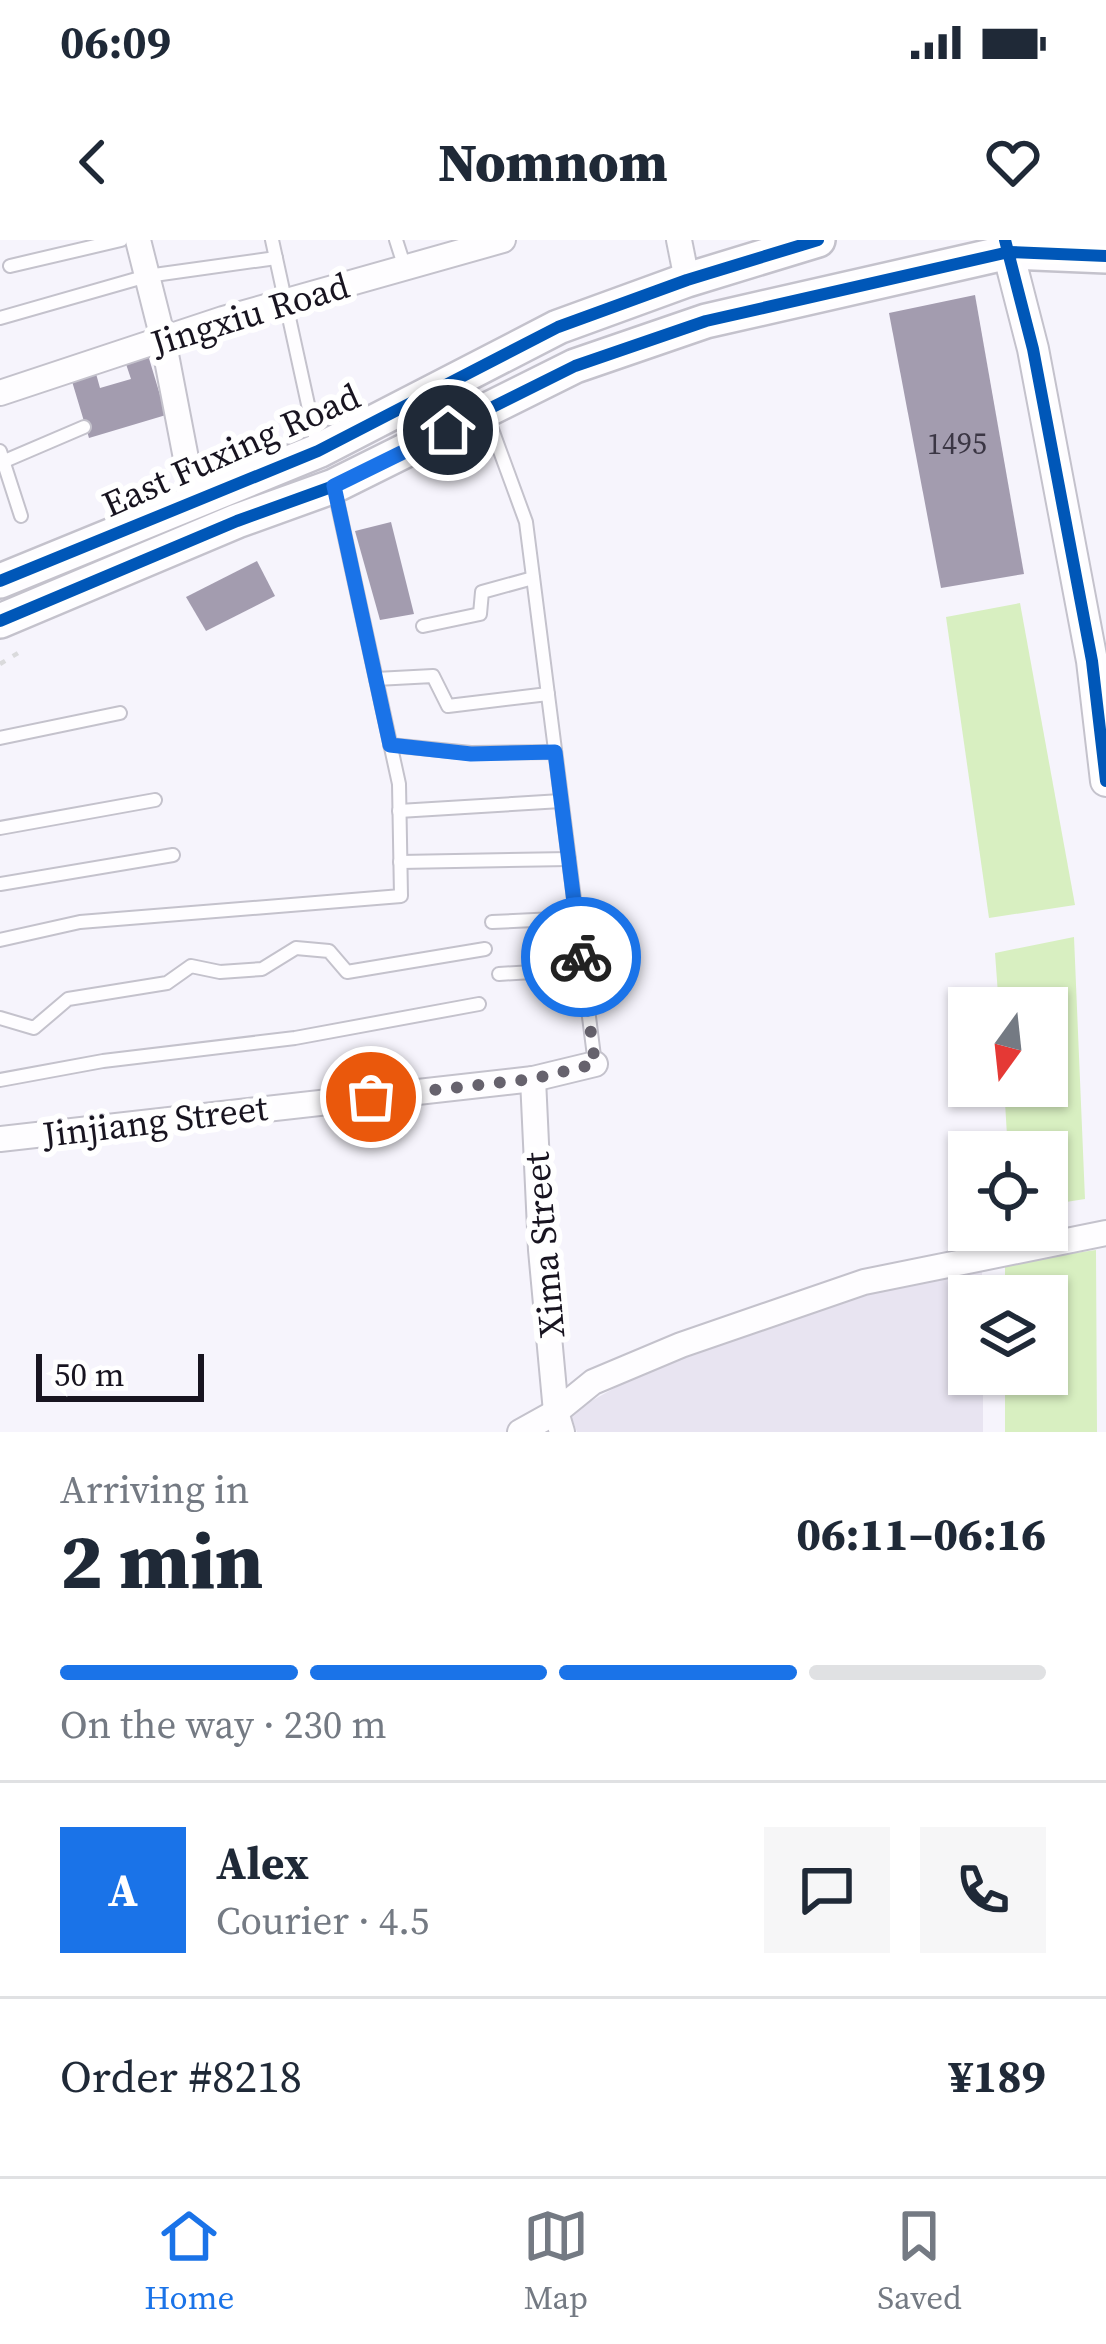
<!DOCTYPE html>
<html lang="en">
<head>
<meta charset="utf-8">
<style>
  :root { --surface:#fff; --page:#f6f6f7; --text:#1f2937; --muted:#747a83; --line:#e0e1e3; --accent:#1a73e8 }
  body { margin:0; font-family:"Source Serif 4",serif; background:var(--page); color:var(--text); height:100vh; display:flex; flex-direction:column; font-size:45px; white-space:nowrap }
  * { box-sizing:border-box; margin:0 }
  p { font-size:39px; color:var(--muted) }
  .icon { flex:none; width:66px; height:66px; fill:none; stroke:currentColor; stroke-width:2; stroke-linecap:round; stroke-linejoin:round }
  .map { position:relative; height:1192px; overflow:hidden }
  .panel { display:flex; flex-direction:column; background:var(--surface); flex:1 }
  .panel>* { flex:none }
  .needle { width:78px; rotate:195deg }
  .tools { position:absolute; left:948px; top:747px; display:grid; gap:24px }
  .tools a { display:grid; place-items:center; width:120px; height:120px; border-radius:0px; background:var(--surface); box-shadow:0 3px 9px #0004; font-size:60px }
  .scale { position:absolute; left:36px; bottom:30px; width:168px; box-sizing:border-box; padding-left:12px; border:6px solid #181420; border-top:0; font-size:33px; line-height:42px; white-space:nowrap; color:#181420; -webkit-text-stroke:9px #fff; paint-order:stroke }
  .pin { position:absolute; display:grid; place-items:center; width:102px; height:102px; color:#fff; margin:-51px; border:6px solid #fff; border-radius:50%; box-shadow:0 3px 12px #0007 }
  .courier { position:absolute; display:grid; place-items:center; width:120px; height:120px; margin:-60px; border:9px solid #1a73e8; border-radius:50%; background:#fff; color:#222; box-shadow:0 3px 15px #0007 }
  .headline em { font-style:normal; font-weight:800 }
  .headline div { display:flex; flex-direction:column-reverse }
  .headline { display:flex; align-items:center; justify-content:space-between; height:204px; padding:0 60px }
  h1 { font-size:78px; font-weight:800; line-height:90px }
  .bar { display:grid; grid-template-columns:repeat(4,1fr); gap:18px 12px; align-content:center; height:144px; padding:0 60px }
  .bar i { height:15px; border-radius:9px; background:var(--line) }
  .bar .selected { background:var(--accent) }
  .bar p { grid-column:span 4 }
  .line { display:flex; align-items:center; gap:30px; padding:0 60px; border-top:3px solid var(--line) }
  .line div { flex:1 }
  .round { display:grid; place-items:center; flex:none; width:126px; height:126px; border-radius:0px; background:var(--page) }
  .status { display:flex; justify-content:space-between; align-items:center; height:84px; padding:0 60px; background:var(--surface); direction:ltr }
  .status svg { height:33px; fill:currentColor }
  header { display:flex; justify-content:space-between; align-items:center; height:156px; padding:0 60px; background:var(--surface); font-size:54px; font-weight:800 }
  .tab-bar { display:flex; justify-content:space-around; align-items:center; height:168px; border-top:3px solid var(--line); background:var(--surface); font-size:33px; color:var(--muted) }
  .tab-bar a { display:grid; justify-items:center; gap:6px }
  .tab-bar .selected { color:var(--accent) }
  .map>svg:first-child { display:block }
  .built { fill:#e8e4f1 }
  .green { fill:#d8efc1 }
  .building { fill:#a39caf }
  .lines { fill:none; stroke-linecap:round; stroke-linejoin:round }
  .service-casing { stroke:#c4c2cc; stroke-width:16 }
  .minor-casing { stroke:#c4c2cc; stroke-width:28 }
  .tertiary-casing { stroke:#c4c2cc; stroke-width:34 }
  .secondary-casing { stroke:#c4c2cc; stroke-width:38 }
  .path { stroke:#dadadc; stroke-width:4.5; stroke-dasharray:6 9; stroke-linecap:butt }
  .service { stroke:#fefdff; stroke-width:12 }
  .minor { stroke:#fefdff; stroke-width:24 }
  .tertiary { stroke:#fefdff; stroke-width:30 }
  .secondary { stroke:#fefdff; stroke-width:33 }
  .cycleway-casing { stroke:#fff; stroke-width:20 }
  .cycleway { stroke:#0057b8; stroke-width:12 }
  .done { stroke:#66626d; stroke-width:12; stroke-dasharray:0 21.6 }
  .route { stroke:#1a73e8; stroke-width:15 }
  .labels { text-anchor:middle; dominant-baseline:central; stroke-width:12; stroke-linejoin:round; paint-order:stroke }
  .number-label { font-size:30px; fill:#3b3644 }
  .street-label { font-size:36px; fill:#181420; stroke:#fff }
</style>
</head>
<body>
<div class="status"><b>06:09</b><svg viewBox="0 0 49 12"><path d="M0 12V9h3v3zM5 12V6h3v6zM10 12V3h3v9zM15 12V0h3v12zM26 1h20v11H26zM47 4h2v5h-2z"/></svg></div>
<header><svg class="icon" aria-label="back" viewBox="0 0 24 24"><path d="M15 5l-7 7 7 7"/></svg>Nomnom<svg class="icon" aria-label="heart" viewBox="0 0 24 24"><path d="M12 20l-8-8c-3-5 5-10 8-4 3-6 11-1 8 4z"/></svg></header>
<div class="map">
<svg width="1106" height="1192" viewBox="0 0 1106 1192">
  <rect width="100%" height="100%" fill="#f6f4fc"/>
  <polygon class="built" points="982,1026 982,1056 969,1056 969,1134 983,1134 983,1192 577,1192 570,1173 668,1118 900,1041"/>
  <g class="green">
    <polygon points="1020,363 1075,665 989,678 946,377"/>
    <polygon points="1074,697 1085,959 1047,965 1047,912 1008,912 1004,846 1047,846 1047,768 999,768 995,713"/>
    <polygon points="1096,1010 1097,1192 1005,1192 1005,1134 1047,1134 1047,1056 1005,1056 1005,1023"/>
  </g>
  <g class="building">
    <polygon points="975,55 1024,334 941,348 889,73"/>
    <polygon points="148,115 166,175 89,198 71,138 95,130 100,148 131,139 125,121"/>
    <polygon points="391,282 414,374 380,380 355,291"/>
    <polygon points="257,321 275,356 206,391 186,357"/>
  </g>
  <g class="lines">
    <defs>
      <g id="service">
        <polyline points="272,0 318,210"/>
        <polyline points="396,0 405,28"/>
        <polyline points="10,26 121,0"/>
        <polyline points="0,78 147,36 276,18"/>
        <polyline points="486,173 526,282 595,824"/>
        <polyline points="0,211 21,276"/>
        <polyline points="0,223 84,187"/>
        <polyline points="423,386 480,374 482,352 533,338"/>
        <polyline points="376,439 433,436 448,466 548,454"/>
        <polyline points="0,498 120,473"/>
        <polyline points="390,505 471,513 555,512"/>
        <polyline points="399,571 561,561"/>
        <polyline points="0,588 155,560"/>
        <polyline points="400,622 569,619"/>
        <polyline points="0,644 173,615"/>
        <polyline points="492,682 576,678"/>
        <polyline points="0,700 80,682 401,656 399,544 334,247"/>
        <polyline points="499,734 583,729"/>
        <polyline points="0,778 34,788 68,759 167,743 191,726 220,732 262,729 296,708 329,711 347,732 485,709"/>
        <polyline points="0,840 103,821 295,798 479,764"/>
      </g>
      <g id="minor">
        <polyline points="138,0 163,99 194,260"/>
        <polyline points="679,0 687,40"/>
        <polyline points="0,153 223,79 503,0"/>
        <polyline points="533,839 541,1010 556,1172 562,1192"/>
        <polyline points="0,899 533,839 595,824"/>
        <polyline points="520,1192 556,1172 593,1142 681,1105 864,1042 1106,993"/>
      </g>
      <polyline id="tertiary" points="1005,0 1033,109 1092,421 1106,541"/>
      <g id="secondary">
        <polyline points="0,341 318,211 558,87 687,40 818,0"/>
        <polyline points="0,381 237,281 334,246 575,126 706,81 1009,12 1106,16"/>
      </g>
    </defs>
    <use href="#service" class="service-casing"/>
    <use href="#minor" class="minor-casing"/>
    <use href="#tertiary" class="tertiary-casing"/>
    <use href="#secondary" class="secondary-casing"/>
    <polyline class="path" points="0,424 18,413"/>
    <use href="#service" class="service"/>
    <use href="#minor" class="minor"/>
    <use href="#tertiary" class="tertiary"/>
    <use href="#secondary" class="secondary"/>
    <defs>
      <g id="cycleway">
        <polyline points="1005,0 1033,109 1092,421 1106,541"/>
        <polyline points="0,341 318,211 558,87 687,40 818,0"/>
        <polyline points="0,381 237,281 334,246 575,126 706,81 1009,12 1106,16"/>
      </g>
    </defs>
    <use href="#cycleway" class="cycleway-casing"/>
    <use href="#cycleway" class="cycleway"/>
  </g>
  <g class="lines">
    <polyline class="done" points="371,857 532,839 595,824 581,717"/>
    <polyline class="route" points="448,190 334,246 390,505 471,514 555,512 581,717"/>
  </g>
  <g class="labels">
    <g class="number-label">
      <text x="957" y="203">1495</text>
    </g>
    <g class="street-label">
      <text transform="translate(250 74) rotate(-17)">Jingxiu Road</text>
      <text transform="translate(231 210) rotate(-24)">East Fuxing Road</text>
      <text transform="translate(155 881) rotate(-7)">Jinjiang Street</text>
      <text transform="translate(544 1005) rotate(-95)">Xima Street</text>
    </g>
  </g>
</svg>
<div class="tools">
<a><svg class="needle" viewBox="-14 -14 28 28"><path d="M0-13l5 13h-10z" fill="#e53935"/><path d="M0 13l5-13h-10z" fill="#747a83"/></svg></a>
<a><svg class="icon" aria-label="locate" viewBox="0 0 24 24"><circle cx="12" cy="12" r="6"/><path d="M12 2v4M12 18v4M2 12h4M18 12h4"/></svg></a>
<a><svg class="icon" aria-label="layers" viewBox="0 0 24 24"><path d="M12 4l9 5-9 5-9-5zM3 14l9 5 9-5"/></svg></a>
</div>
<div class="scale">50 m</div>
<div class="pin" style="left:371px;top:857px;background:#ea580c"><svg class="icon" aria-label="bag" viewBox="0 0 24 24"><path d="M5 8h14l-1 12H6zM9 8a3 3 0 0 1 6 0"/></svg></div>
<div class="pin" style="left:448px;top:190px;background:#1f2937"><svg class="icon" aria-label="home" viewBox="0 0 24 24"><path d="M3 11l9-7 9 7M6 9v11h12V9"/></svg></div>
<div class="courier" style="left:581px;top:717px"><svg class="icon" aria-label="bike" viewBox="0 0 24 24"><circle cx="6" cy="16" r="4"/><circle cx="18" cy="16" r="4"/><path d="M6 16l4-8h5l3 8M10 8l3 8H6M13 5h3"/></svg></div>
</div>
<section class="panel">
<div class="headline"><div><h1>2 min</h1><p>Arriving in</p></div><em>06:11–06:16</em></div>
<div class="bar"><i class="selected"></i><i class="selected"></i><i class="selected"></i><i></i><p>On the way · 230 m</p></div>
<div class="line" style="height:216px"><b class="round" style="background:var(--accent);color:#fff">A</b><div><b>Alex</b><p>Courier · 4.5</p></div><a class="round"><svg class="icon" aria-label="chat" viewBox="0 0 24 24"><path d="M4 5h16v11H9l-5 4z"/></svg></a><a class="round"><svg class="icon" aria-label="phone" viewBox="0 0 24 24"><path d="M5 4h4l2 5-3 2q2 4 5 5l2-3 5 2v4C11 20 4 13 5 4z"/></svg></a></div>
<div class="line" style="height:156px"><div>Order #8218</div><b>¥189</b></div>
</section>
<nav class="tab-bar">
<a class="selected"><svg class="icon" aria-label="home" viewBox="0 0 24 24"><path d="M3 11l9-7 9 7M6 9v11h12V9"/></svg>Home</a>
<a><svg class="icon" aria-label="map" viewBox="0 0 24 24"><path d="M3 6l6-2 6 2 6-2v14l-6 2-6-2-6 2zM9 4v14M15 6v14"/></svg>Map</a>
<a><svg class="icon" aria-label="saved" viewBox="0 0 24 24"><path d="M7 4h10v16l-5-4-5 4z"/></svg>Saved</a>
</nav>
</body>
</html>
